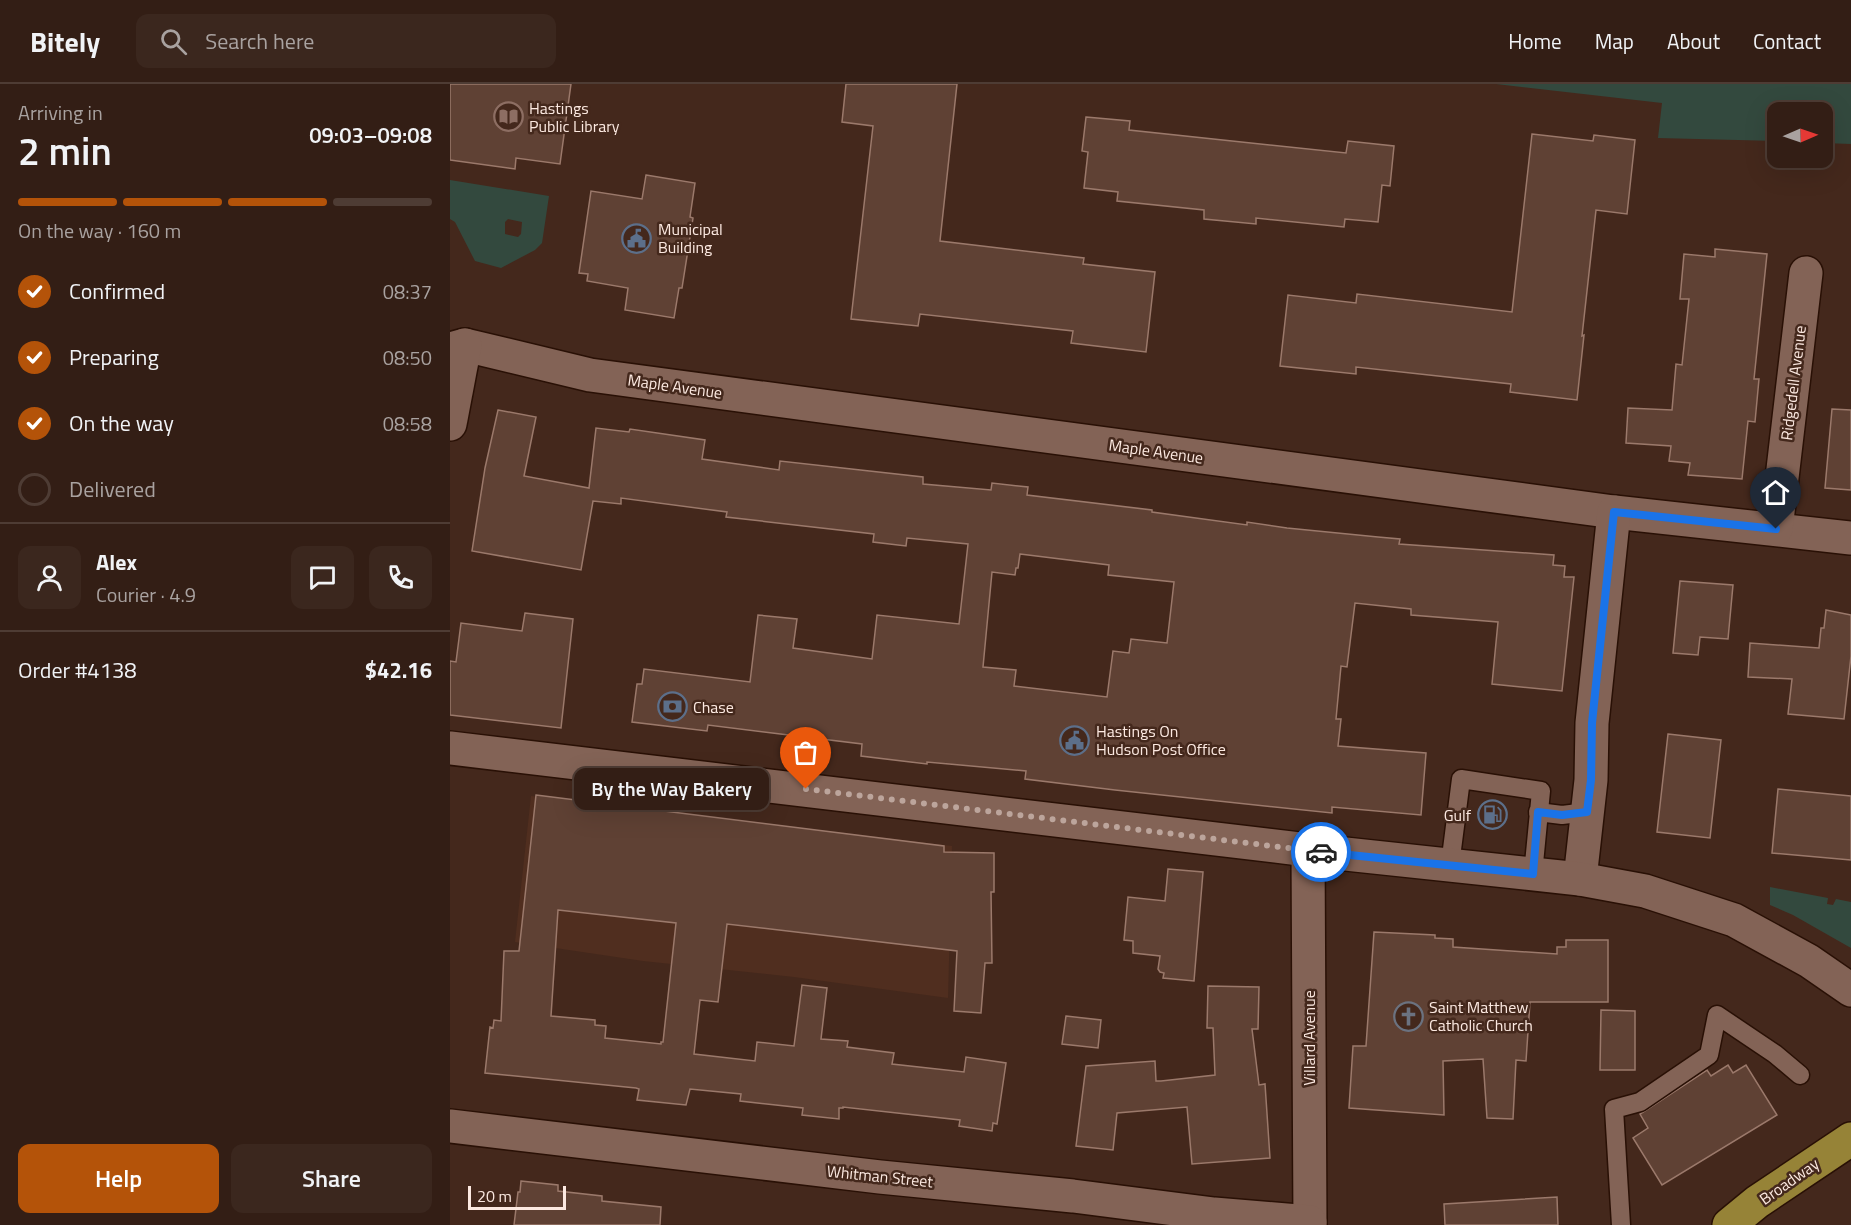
<!DOCTYPE html>
<html lang="en">
<head>
<meta charset="utf-8">
<style>
  :root { --surface:#331e15; --page:#3b271e; --text:#f1f3f6; --muted:#a9a2a0; --line:#4e3c34; --accent:#b45309 }
  body { margin:0; font-family:"Titillium Web",sans-serif; background:var(--page); color:var(--text); height:100vh; display:flex; flex-direction:column; font-size:22px; white-space:nowrap }
  * { box-sizing:border-box; margin:0 }
  p { font-size:20px; color:var(--muted) }
  .icon { flex:none; width:33px; height:33px; fill:none; stroke:currentColor; stroke-width:2; stroke-linecap:round; stroke-linejoin:round }
  .map { position:relative; flex:1; overflow:hidden }
  .side { display:flex; flex-direction:column; background:var(--surface); width:450px }
  .side>* { flex:none }
  .needle { width:39px; rotate:88deg }
  .fabs { position:absolute; left:1317px; top:18px; display:grid; gap:12px }
  .fabs a { display:grid; place-items:center; width:66px; height:66px; border-radius:12px; background:var(--surface); box-shadow:0 6px 24px #0002,0 0 0 2px var(--line); font-size:30px }
  .scale { position:absolute; left:18px; bottom:15px; width:98px; box-sizing:border-box; padding-left:6px; border:3px solid #fce9e1; border-top:0; font-size:16px; line-height:21px; white-space:nowrap; color:#fce9e1; -webkit-text-stroke:4px #44281c; paint-order:stroke }
  .pin { position:absolute; display:grid; place-items:center; width:51px; height:51px; color:#fff; margin:-62px -26px; border-radius:50% 50% 50% 0; rotate:-45deg; box-shadow:0 0 6px #0007 }
  .pin .icon { rotate:45deg }
  .courier { position:absolute; display:grid; place-items:center; width:60px; height:60px; margin:-30px; border:4px solid #1a73e8; border-radius:50%; background:#fff; color:#222; box-shadow:0 2px 8px #0007 }
  .bubble { position:absolute; height:42px; border-radius:12px; background:var(--surface); box-shadow:0 6px 24px #0002,0 0 0 2px var(--line); font-size:20px; font-weight:600; line-height:42px; text-align:center }
  .head em { font-style:normal; font-weight:600 }
  .head div { display:flex; flex-direction:column-reverse }
  .head { display:flex; align-items:center; justify-content:space-between; height:102px; padding:0 18px }
  h1 { font-size:39px; font-weight:600; line-height:45px }
  .bar { display:grid; grid-template-columns:repeat(4,1fr); gap:9px 6px; align-content:center; height:72px; padding:0 18px }
  .bar i { height:8px; border-radius:4px; background:var(--line) }
  .bar .selected { background:var(--accent) }
  .bar p { grid-column:span 4 }
  .line { display:flex; align-items:center; gap:15px; padding:0 18px; border-top:2px solid var(--line) }
  .line div { flex:1 }
  .round { display:grid; place-items:center; flex:none; width:63px; height:63px; border-radius:12px; background:var(--page) }
  ol { padding:0 18px; list-style:none }
  li { display:flex; align-items:center; gap:18px; height:66px }
  li p { margin-inline-start:auto }
  li .icon { padding:6px; border-radius:50%; background:var(--accent); color:#fff; stroke-width:4 }
  li:last-child { color:var(--muted) }
  li i { width:33px; height:33px; border:3px solid var(--line); border-radius:50% }
  .primary-button { display:flex; gap:12px; margin-top:auto; padding:12px 18px }
  .primary-button a { flex:1; height:69px; border-radius:12px; background:var(--accent); color:#fff; font-size:24px; font-weight:600; line-height:69px; text-align:center }
  .primary-button a+a { background:var(--page); color:var(--text) }
  header { display:flex; align-items:center; gap:36px; box-sizing:border-box; height:84px; padding:0 30px; background:var(--surface); border-bottom:2px solid var(--line) }
  header strong { font-size:28px }
  nav { display:flex; gap:33px; margin-inline-start:auto; font-size:21px }
  .search { width:420px; height:54px; background:var(--page); display:flex; align-items:center; gap:15px; box-sizing:border-box; padding:0 21px; border-radius:12px; color:var(--muted); font-size:22px }
  main { display:flex; flex:1; min-height:0 }
  .map>svg:first-child { display:block }
  .built { fill:#502e1f }
  .green { fill:#33493e; fill-rule:evenodd }
  .building { fill:#5f4134; stroke:#9b796b; stroke-width:1.5; fill-rule:evenodd }
  .lines { fill:none; stroke-linecap:round; stroke-linejoin:round }
  .lane-casing { stroke:#291005; stroke-width:21 }
  .street-casing { stroke:#291005; stroke-width:36 }
  .secondary-casing { stroke:#291005; stroke-width:36 }
  .primary-casing { stroke:#291005; stroke-width:36 }
  .lane { stroke:#836356; stroke-width:18 }
  .street { stroke:#836356; stroke-width:33 }
  .secondary { stroke:#836356; stroke-width:33 }
  .primary { stroke:#968337; stroke-width:33 }
  .done { stroke:#bca59c; stroke-width:6; stroke-dasharray:0 10.8 }
  .route { stroke:#1a73e8; stroke-width:8 }
  .labels { text-anchor:middle; dominant-baseline:central; stroke-width:5; stroke-linejoin:round; paint-order:stroke }
  .poi-label { font-size:16px; fill:#fce9e1; stroke:#44281c; text-anchor:start }
  .street-label { font-size:16px; fill:#fce9e1; stroke:#44281c }
</style>
</head>
<body>
<header>
<strong>Bitely</strong>
<div class="search"><svg class="icon" aria-label="search" viewBox="0 0 24 24"><circle cx="10" cy="10" r="6"/><path d="M15 15l6 6"/></svg>Search here</div>
<nav><a>Home</a><a>Map</a><a>About</a><a>Contact</a></nav>
</header>
<main>
<section class="side">
<div class="head"><div><h1>2 min</h1><p>Arriving in</p></div><em>09:03–09:08</em></div>
<div class="bar"><i class="selected"></i><i class="selected"></i><i class="selected"></i><i></i><p>On the way · 160 m</p></div>
<ol>
<li><svg class="icon" aria-label="check" viewBox="0 0 24 24"><path d="M5 12l5 5 9-10"/></svg>Confirmed<p>08:37</p></li>
<li><svg class="icon" aria-label="check" viewBox="0 0 24 24"><path d="M5 12l5 5 9-10"/></svg>Preparing<p>08:50</p></li>
<li><svg class="icon" aria-label="check" viewBox="0 0 24 24"><path d="M5 12l5 5 9-10"/></svg>On the way<p>08:58</p></li>
<li><i></i>Delivered</li>
</ol>
<div class="line" style="height:108px"><a class="round"><svg class="icon" aria-label="person" viewBox="0 0 24 24"><circle cx="12" cy="8" r="4"/><path d="M4 21q1-7 8-7t8 7"/></svg></a><div><b>Alex</b><p>Courier · 4.9</p></div><a class="round"><svg class="icon" aria-label="chat" viewBox="0 0 24 24"><path d="M4 5h16v11H9l-5 4z"/></svg></a><a class="round"><svg class="icon" aria-label="phone" viewBox="0 0 24 24"><path d="M5 4h4l2 5-3 2q2 4 5 5l2-3 5 2v4C11 20 4 13 5 4z"/></svg></a></div>
<div class="line" style="height:78px"><div>Order #4138</div><b>$42.16</b></div>
<div class="primary-button"><a>Help</a><a>Share</a></div>
</section>
<div class="map">
<svg width="1401" height="1141" viewBox="0 0 1401 1141">
  <rect width="100%" height="100%" fill="#44281c"/>
  <polygon class="built" points="81,712 502,762 498,914 344,893 193,877 65,858"/>
  <g class="green">
    <polygon points="1046,0 1401,0 1401,60 1373,59 1372,28 1328,28 1327,57 1208,54 1212,19"/>
    <path d="M 0,96 L 99,112 L 92,159 L 85,166 L 51,184 L 25,177 L 5,138 L 0,135 ZM 58,135 L 72,138 L 71,150 L 68,153 L 55,150 L 55,138 Z"/>
    <polygon points="1320,803 1378,814 1377,820 1383,821 1386,815 1401,818 1401,864 1343,831 1320,821"/>
  </g>
  <g class="building">
    <polygon points="0,0 121,0 110,80 66,74 65,85 0,76"/>
    <polygon points="396,0 507,0 490,157 634,174 633,180 705,188 696,268 621,259 623,247 470,230 468,242 401,235 423,42 392,38"/>
    <polygon points="636,33 680,37 679,46 896,69 898,57 944,62 940,102 932,101 928,138 895,135 894,143 806,134 806,140 754,135 754,126 667,117 668,108 634,104 638,68 632,67"/>
    <polygon points="1082,50 1143,57 1144,51 1185,56 1177,130 1146,126 1132,252 1134,251 1127,316 1060,308 1061,300 906,283 906,290 830,282 838,211 906,219 907,210 1062,228"/>
    <polygon points="196,91 245,99 240,133 243,134 232,204 229,204 224,234 175,226 178,204 137,197 138,190 129,189 141,107 192,115"/>
    <polygon points="1265,165 1317,170 1304,295 1309,295 1305,338 1298,337 1292,395 1238,391 1240,379 1219,377 1221,362 1176,359 1178,324 1222,326 1226,280 1232,281 1239,215 1230,215 1234,170 1265,173"/>
    <polygon points="1382,325 1401,326 1401,406 1375,404"/>
    <path d="M 48,326 L 86,333 L 74,392 L 139,404 L 146,344 L 179,348 L 180,345 L 255,356 L 252,375 L 329,386 L 330,377 L 473,393 L 473,400 L 541,406 L 542,399 L 578,403 L 577,411 L 702,426 L 702,428 L 797,441 L 797,438 L 837,444 L 928,453 L 950,455 L 949,460 L 1104,471 L 1103,481 L 1115,482 L 1114,493 L 1124,493 L 1112,607 L 1042,600 L 1048,538 L 961,531 L 961,525 L 905,519 L 897,583 L 891,582 L 886,635 L 891,635 L 888,662 L 976,669 L 971,731 L 882,723 L 882,729 L 665,706 L 575,695 L 576,687 L 477,678 L 477,680 L 411,672 L 412,660 L 258,641 L 257,647 L 182,638 L 187,600 L 192,600 L 194,585 L 300,598 L 308,531 L 347,535 L 343,564 L 422,575 L 427,531 L 509,540 L 518,460 L 457,454 L 456,462 L 423,458 L 424,450 L 276,433 L 277,428 L 171,414 L 171,420 L 143,417 L 131,486 L 22,467 L 35,384 ZM 570,470 L 659,481 L 658,491 L 724,498 L 717,559 L 681,555 L 679,569 L 663,567 L 657,613 L 564,602 L 566,586 L 533,583 L 542,488 L 565,491 L 566,484 L 568,484 Z"/>
    <polygon points="1230,497 1283,501 1278,555 1250,553 1248,571 1223,569"/>
    <polygon points="1376,526 1401,531 1401,572 1394,635 1338,630 1342,595 1298,593 1300,559 1369,564 1371,544 1374,544"/>
    <polygon points="75,529 123,535 111,644 0,631 0,577 6,578 11,539 72,547"/>
    <polygon points="1218,650 1271,656 1260,754 1207,748"/>
    <polygon points="1328,705 1401,712 1401,776 1322,769"/>
    <path d="M 86,711 L 494,762 L 494,768 L 544,769 L 544,808 L 541,808 L 542,879 L 535,879 L 531,929 L 504,927 L 507,867 L 277,840 L 268,918 L 250,916 L 244,970 L 305,977 L 307,958 L 344,962 L 352,901 L 377,904 L 371,955 L 398,957 L 397,963 L 444,969 L 442,980 L 514,988 L 516,973 L 556,979 L 547,1040 L 543,1039 L 542,1047 L 509,1042 L 510,1036 L 393,1023 L 393,1024 L 389,1024 L 389,1035 L 352,1031 L 353,1024 L 290,1017 L 291,1010 L 240,1005 L 236,1021 L 187,1016 L 189,1005 L 186,1004 L 35,989 L 40,943 L 43,944 L 44,936 L 51,937 L 54,867 L 69,867 ZM 108,826 L 226,839 L 213,958 L 211,958 L 211,960 L 155,954 L 156,942 L 145,941 L 145,936 L 101,932 Z"/>
    <polygon points="718,785 753,788 744,897 713,894 714,889 710,888 708,885 710,872 683,869 683,857 674,856 678,813 715,817"/>
    <polygon points="924,848 985,851 985,854 1003,855 1003,863 1107,870 1107,863 1116,863 1116,856 1158,856 1158,918 1080,918 1076,977 1066,976 1063,1035 1037,1034 1033,975 993,977 994,1031 899,1024 903,962 916,962"/>
    <polygon points="758,902 809,903 808,945 802,945 809,1001 815,1000 820,1074 742,1080 737,1023 667,1029 663,1066 626,1062 636,982 705,977 706,997 711,997 765,991 763,944 757,944"/>
    <polygon points="1151,926 1185,927 1185,986 1150,986"/>
    <polygon points="616,932 651,936 648,964 612,960"/>
    <polygon points="1278,981 1283,989 1296,981 1327,1031 1212,1101 1183,1054 1198,1044 1190,1030 1257,986 1261,992"/>
    <polygon points="71,1097 108,1101 108,1107 152,1112 152,1117 211,1123 210,1141 64,1141 68,1108 70,1108"/>
    <polygon points="1107,1113 1108,1141 995,1141 994,1120"/>
  </g>
  <g class="lines">
    <defs>
      <g id="lane">
        <polyline points="1088,728 1112,731 1137,728"/>
        <polyline points="1000,781 1011,695 1091,707 1083,790"/>
        <polyline points="1171,1141 1164,1025 1190,1018 1259,971 1267,931 1325,970 1350,991"/>
      </g>
      <g id="street">
        <polyline points="0,265 15,261 140,291 1164,428 1401,454"/>
        <polyline points="0,340 15,261"/>
        <polyline points="1326,445 1356,189"/>
        <polyline points="858,766 860,1141"/>
        <polyline points="1130,795 1141,696 1142,639 1164,428"/>
        <polyline points="0,1042 430,1093 623,1112 764,1130 860,1138"/>
      </g>
      <polyline id="secondary" points="0,664 858,766 1130,795 1195,807 1284,836 1359,877 1401,906"/>
      <polyline id="primary" points="1279,1141 1307,1118 1401,1055"/>
    </defs>
    <use href="#lane" class="lane-casing"/>
    <use href="#street" class="street-casing"/>
    <use href="#secondary" class="secondary-casing"/>
    <use href="#primary" class="primary-casing"/>
    <use href="#lane" class="lane"/>
    <use href="#street" class="street"/>
    <use href="#secondary" class="secondary"/>
    <use href="#primary" class="primary"/>
  </g>
  <g class="lines">
    <polyline class="done" points="356,705 871,768"/>
    <polyline class="route" points="871,768 1083,790 1088,728 1112,731 1137,728 1141,696 1142,639 1164,428 1326,445"/>
  </g>
  <defs>
    <symbol id="library-ring" viewBox="-11 -11 22 22"><circle r="9.5" fill="#44281c" stroke="#8d6e63" stroke-width="1.5"/><path d="M-6-4Q-3-5.5-.7-3.5V5Q-3 3-6 4ZM6-4Q3-5.5 .7-3.5V5Q3 3 6 4Z" fill="#8d6e63"/></symbol>
    <symbol id="civic-ring" viewBox="-11 -11 22 22"><circle r="9.5" fill="#44281c" stroke="#5c6f8a" stroke-width="1.5"/><path d="M-.6-6.5H3V-4.5H.6V-3L4-1V1h2V6H-6V1h2V-1L-.6-3ZM-1.2 2.5V6h2.4V2.5Z" fill="#5c6f8a"/></symbol>
    <symbol id="bank-ring" viewBox="-11 -11 22 22"><circle r="9.5" fill="#44281c" stroke="#5c6f8a" stroke-width="1.5"/><path d="M-6-4H6V4H-6ZM0-2.3a2.3 2.3 0 1 0 0 4.6a2.3 2.3 0 1 0 0-4.6Z" fill="#5c6f8a"/></symbol>
    <symbol id="fuel-ring" viewBox="-11 -11 22 22"><circle r="9.5" fill="#44281c" stroke="#5c6f8a" stroke-width="1.5"/><path d="M-5.5-6h7V0h2V4h1.3V-2.5L3-4.5l.8-.8L6-3V5H2.5V1h-1V6h-7ZM-4.2-4.7v3.2H.2V-4.7Z" fill="#5c6f8a"/></symbol>
    <symbol id="church-ring" viewBox="-11 -11 22 22"><circle r="9.5" fill="#44281c" stroke="#6b7280" stroke-width="1.5"/><path d="M-1.2-6h2.4v3.5h3.3v2.4h-3.3V6h-2.4V-.1h-3.3v-2.4h3.3Z" fill="#6b7280"/></symbol>
  </defs>
  <g fill-rule="evenodd">
    <use href="#library-ring" x="42" y="16" width="33" height="33"/>
    <use href="#civic-ring" x="170" y="138" width="33" height="33"/>
    <use href="#bank-ring" x="206" y="606" width="33" height="33"/>
    <use href="#civic-ring" x="608" y="640" width="33" height="33"/>
    <use href="#fuel-ring" x="1026" y="714" width="33" height="33"/>
    <use href="#church-ring" x="942" y="916" width="33" height="33"/>
  </g>
  <g class="labels">
    <g class="poi-label">
      <text x="79" y="24">Hastings<tspan x="79" dy="18">Public Library</tspan></text>
      <text x="208" y="145">Municipal<tspan x="208" dy="18">Building</tspan></text>
      <text x="243" y="623">Chase</text>
      <text x="646" y="647">Hastings On<tspan x="646" dy="18">Hudson Post Office</tspan></text>
      <text x="1021" y="731" text-anchor="end">Gulf</text>
      <text x="979" y="923">Saint Matthew<tspan x="979" dy="18">Catholic Church</tspan></text>
    </g>
    <g class="street-label">
      <text transform="translate(1343 299) rotate(-83)">Ridgedell Avenue</text>
      <text transform="translate(225 302) rotate(8)">Maple Avenue</text>
      <text transform="translate(706 367) rotate(8)">Maple Avenue</text>
      <text transform="translate(859 954) rotate(-90)">Villard Avenue</text>
      <text transform="translate(430 1092) rotate(6)">Whitman Street</text>
      <text transform="translate(1339 1097) rotate(-35)">Broadway</text>
    </g>
  </g>
</svg>
<div class="fabs">
<a><svg class="needle" viewBox="-14 -14 28 28"><path d="M0-13l5 13h-10z" fill="#e53935"/><path d="M0 13l5-13h-10z" fill="#a9a2a0"/></svg></a>
</div>
<div class="scale">20 m</div>
<div class="pin" style="left:356px;top:705px;background:#ea580c"><svg class="icon" aria-label="bag" viewBox="0 0 24 24"><path d="M5 8h14l-1 12H6zM9 8a3 3 0 0 1 6 0"/></svg></div>
<div class="pin" style="left:1326px;top:445px;background:#1f2937"><svg class="icon" aria-label="home" viewBox="0 0 24 24"><path d="M3 11l9-7 9 7M6 9v11h12V9"/></svg></div>
<div class="courier" style="left:871px;top:768px"><svg class="icon" aria-label="car" viewBox="0 0 24 24"><path d="M5 17H2v-5l4-1 3-4h7l3 4 3 1v5h-3M9 17h6M6 11h13"/><circle cx="7" cy="17" r="2"/><circle cx="17" cy="17" r="2"/></svg></div>
<div class="bubble" style="left:124px;top:684px;width:195px">By the Way Bakery</div>
</div>
</main>
</body>
</html>
